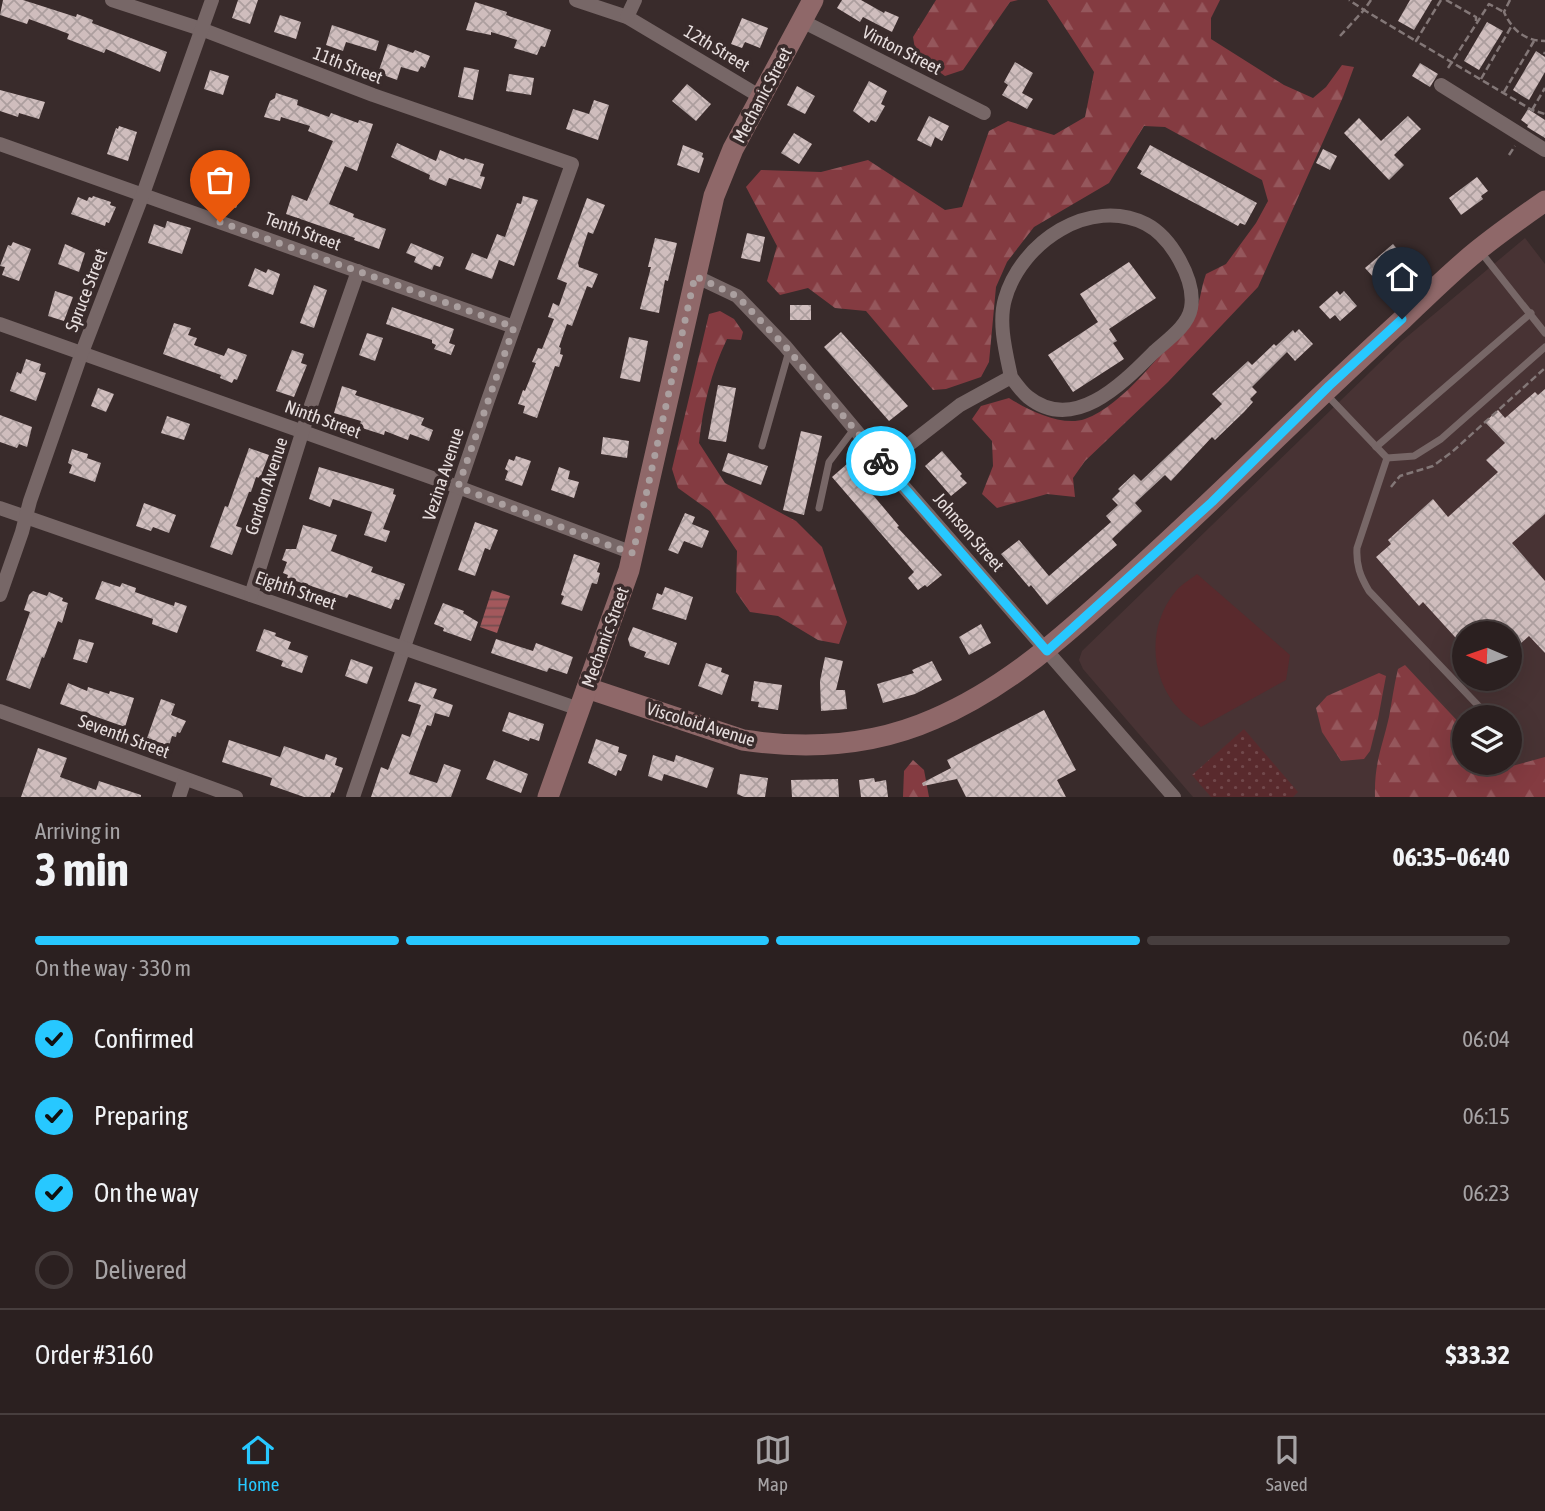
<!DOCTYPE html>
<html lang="en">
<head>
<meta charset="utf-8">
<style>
  :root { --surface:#2b2020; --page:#372d2d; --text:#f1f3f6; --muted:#a6a3a5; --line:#473e3e; --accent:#27c8ff }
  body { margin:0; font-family:"Asap Condensed",sans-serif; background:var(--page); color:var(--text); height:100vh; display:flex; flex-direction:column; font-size:26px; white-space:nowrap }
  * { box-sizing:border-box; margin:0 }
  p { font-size:23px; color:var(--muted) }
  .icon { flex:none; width:38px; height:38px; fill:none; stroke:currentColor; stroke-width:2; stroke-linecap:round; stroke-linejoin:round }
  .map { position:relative; height:797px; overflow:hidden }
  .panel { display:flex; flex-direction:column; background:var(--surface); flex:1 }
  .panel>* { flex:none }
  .needle { width:46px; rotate:272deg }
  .controls { position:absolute; left:1452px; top:621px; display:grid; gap:14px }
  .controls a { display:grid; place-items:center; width:70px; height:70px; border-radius:50%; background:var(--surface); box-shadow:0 7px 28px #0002,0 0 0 2px var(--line); font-size:35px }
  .pin { position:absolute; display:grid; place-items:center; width:60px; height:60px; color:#fff; margin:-72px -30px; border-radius:50% 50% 50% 0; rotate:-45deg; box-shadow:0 0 7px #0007 }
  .pin .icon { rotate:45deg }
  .courier { position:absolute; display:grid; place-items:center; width:70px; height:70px; margin:-35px; border:5px solid #27c8ff; border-radius:50%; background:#fff; color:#222; box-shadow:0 2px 9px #0007 }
  .summary em { font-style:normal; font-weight:700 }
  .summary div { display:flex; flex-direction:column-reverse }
  .summary { display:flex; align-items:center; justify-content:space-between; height:119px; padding:0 35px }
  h1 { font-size:46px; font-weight:700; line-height:52px }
  .bar { display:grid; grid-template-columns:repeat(4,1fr); gap:10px 7px; align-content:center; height:84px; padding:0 35px }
  .bar i { height:9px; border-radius:5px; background:var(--line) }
  .bar .selected { background:var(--accent) }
  .bar p { grid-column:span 4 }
  .line { display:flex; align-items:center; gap:18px; padding:0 35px; border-top:2px solid var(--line) }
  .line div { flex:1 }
  ol { padding:0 35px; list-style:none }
  li { display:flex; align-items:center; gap:21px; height:77px }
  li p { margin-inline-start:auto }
  li .icon { padding:7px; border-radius:50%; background:var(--accent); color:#111; stroke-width:4 }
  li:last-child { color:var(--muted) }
  li i { width:38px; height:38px; border:4px solid var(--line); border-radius:50% }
  .tab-bar { display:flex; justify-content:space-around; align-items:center; height:98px; border-top:2px solid var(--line); background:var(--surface); font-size:19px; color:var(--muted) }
  .tab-bar a { display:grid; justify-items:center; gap:4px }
  .tab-bar .selected { color:var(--accent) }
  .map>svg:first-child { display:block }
  .built { fill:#483334; fill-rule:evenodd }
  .green { fill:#592a2d }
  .forest { fill:url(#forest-firs) }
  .park { fill:url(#park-dots) }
  .water { fill:url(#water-rules) }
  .building { fill:url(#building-cross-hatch) }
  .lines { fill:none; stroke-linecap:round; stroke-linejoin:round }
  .path { stroke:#837777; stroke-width:2.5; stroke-dasharray:7 3.5; stroke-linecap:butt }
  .service { stroke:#776767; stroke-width:7 }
  .minor { stroke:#776767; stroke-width:14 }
  .secondary { stroke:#8f6869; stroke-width:21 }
  .done { stroke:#aa9f9f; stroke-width:7; stroke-dasharray:0 12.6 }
  .route { stroke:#27c8ff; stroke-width:9 }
  .labels { text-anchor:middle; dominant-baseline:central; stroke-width:7; stroke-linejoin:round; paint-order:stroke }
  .street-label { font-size:18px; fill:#e7dede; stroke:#392b2b }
</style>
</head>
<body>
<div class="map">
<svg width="1545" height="797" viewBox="0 0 1545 797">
  <defs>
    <pattern id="forest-firs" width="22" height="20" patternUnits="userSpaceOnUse" patternTransform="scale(1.75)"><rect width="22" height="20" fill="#843b41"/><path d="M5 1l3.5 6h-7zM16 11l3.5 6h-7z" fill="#95575c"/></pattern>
    <pattern id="park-dots" width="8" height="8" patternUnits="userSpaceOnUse" patternTransform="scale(1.75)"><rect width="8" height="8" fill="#592a2d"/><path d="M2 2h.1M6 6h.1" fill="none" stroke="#71484b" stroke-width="1.8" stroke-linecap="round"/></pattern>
    <pattern id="water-rules" width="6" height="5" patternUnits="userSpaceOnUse" patternTransform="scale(1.75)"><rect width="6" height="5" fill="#a3585c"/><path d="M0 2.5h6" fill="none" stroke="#744e50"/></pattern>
    <pattern id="building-cross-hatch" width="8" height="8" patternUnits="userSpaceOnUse" patternTransform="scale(1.75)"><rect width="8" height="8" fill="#cfbdbd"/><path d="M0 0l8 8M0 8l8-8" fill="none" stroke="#ac9e9e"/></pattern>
  </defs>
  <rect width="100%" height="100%" fill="#392b2b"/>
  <path class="built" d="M 1525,238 L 1545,264 L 1545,762 L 1502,797 L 1193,797 L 1083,669 L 1079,660 L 1082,651 L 1402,341 ZM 1465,634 L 1510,634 L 1510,679 L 1465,679 ZM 1465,718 L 1510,718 L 1510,763 L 1465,763 Z"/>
  <path class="green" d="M 1197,574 L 1290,655 L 1286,680 L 1201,727 C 1194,721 1186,717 1180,710 C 1149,678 1147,625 1176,591 C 1182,584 1191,579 1197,574 Z"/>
  <g class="forest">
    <polygon points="936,0 1018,0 1010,2 963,70 945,76 916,55 913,37"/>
    <path d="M 1047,0 L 1220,0 L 1211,18 L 1211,39 L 1284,85 L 1313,98 L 1326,87 L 1342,65 L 1354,67 L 1343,97 L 1258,287 L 1168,382 L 1085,461 L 1073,478 L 1075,497 L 1047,494 L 997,508 L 982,494 L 993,466 L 992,441 L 972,419 L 981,406 L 1009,398 C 1028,410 1062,427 1085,419 C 1124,405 1163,350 1191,319 C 1201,305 1200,290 1206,274 L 1226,264 L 1256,223 L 1268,201 L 1262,180 L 1165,127 L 1144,126 L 1109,183 L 1034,227 L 1007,262 L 996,287 L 989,362 L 981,377 L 946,389 L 933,390 L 866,311 L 835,308 L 808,288 L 780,295 L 767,281 L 777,246 L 746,187 L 761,170 L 821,172 L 868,160 L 945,210 L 962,207 L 989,131 L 1008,121 L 1054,135 L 1085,117 L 1094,72 Z"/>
    <path d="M 720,311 L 734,319 L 743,332 L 741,340 L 727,339 C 711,372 703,406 699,443 L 725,483 L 796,521 L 822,547 L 847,622 L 839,644 L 818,640 L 778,616 L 750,612 L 736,592 L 737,551 L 710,511 L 678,488 L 672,469 L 709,314 Z"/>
    <path d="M 1405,665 L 1465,729 L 1465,763 L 1497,763 L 1512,766 L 1545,757 L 1545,797 L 1375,797 C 1374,763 1382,748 1389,717 C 1392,701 1394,685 1398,669 Z"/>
    <polygon points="1379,673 1386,676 1378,719 1370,751 1364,759 1341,761 1322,732 1316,708 1327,696"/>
    <polygon points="913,760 924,770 929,797 903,797 904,771"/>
  </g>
  <polygon class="park" points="1244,729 1298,792 1293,797 1211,797 1192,775"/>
  <polygon class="water" points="492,590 510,596 497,633 480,627"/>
  <g class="building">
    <polygon points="3,0 23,0 76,17 77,14 93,20 92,23 167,52 160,72 106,49 104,53 67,39 69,34 29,19 27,24 0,15"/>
    <polygon points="238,0 258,0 250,24 232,18"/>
    <polygon points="842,0 861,0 884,13 885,11 899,17 892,32 863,17 860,22 837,8"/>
    <polygon points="1410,0 1432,0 1414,30 1398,21"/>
    <polygon points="475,2 507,12 506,15 551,30 545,47 541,46 537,55 514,48 517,40 491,32 491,35 466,30"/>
    <polygon points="280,15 301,22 296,39 274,32"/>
    <polygon points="742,18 768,28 760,48 745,42 742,48 731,44"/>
    <polygon points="1487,22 1503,31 1479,70 1464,61"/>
    <polygon points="332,25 379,41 376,51 346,42 343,51 326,45"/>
    <polygon points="388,44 413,53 415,50 430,56 425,68 421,66 418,72 401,67 397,80 378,73"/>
    <polygon points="1536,51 1545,57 1545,72 1529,100 1513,90"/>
    <polygon points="1015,62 1033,73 1022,93 1033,99 1027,109 1002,95 1008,85 1004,82"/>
    <polygon points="1420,63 1438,74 1430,87 1412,76"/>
    <polygon points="464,67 479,70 473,100 458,97"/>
    <polygon points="210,70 229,76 223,95 204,89"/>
    <polygon points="509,74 534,78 531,95 506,91"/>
    <polygon points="869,81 887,91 881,104 885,106 876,122 871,120 869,123 853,111"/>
    <polygon points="687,84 711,104 696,121 672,101"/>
    <polygon points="797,86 815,96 805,114 787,105"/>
    <polygon points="0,90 45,102 39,119 19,113 18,117 0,111"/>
    <polygon points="276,93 298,100 297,105 329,117 331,113 358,123 359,120 373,124 357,171 345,166 329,204 354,214 353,217 386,229 379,249 354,240 355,238 286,214 292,195 307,201 333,141 308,131 310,126 281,117 280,121 264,117 270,101 275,98"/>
    <polygon points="594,100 609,105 598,140 566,129 573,109 589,114"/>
    <polygon points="1528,109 1545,120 1545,138 1527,127 1528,125 1521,120"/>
    <polygon points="929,116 949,126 942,141 935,137 931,147 917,140"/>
    <polygon points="1408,116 1421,129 1394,155 1404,165 1389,180 1344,133 1359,118 1381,141"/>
    <polygon points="119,126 137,132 128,161 107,154 116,128 118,129"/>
    <polygon points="794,133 812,144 799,164 781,153"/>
    <polygon points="397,143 436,161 440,150 464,160 465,158 484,164 480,176 485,177 481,189 449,178 446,186 429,179 430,175 391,157"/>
    <polygon points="683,145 703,153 702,157 704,158 699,173 677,165"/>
    <polygon points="1150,145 1257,203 1245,225 1240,223 1238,226 1140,174 1142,171 1137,168"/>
    <polygon points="1323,149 1337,156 1330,170 1316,163"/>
    <polygon points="226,170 247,178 236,208 218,201 222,192 218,190"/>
    <polygon points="1477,177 1488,191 1481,196 1483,199 1461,215 1449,198"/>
    <polygon points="93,196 111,202 110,205 116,207 109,223 106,222 105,226 71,214 78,197 87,201 89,197 92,198"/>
    <polygon points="523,196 538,200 514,266 499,260 492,279 465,269 472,253 487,259 497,234 505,237 517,203 521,204"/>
    <polygon points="587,198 605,205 593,234 588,232 578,263 579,267 598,274 592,288 587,286 572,326 567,324 559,347 561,348 560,354 563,355 559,367 555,366 537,418 523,413 525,406 518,404 523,390 525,391 536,363 532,362 538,348 542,349 554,319 548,317 553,303 559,306 567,283 557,279"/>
    <polygon points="167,221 191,228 182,254 148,243 154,224 165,228"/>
    <polygon points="747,233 765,237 760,262 741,258"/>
    <polygon points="655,238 677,243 668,281 665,280 659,313 640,309 651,267 648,267"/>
    <polygon points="13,242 31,249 19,281 2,275 5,267 0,266 8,245 11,246"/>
    <polygon points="411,243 444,257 440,267 434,265 432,270 414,262 416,257 406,253"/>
    <polygon points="65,244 85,253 79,272 58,264"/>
    <polygon points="1393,244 1404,257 1376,280 1365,268"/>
    <polygon points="1129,262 1156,298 1109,329 1117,341 1113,343 1124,359 1073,392 1048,355 1098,322 1080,294"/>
    <polygon points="255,268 266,273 268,269 280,274 273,295 248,286"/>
    <polygon points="314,285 327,290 314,328 300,323"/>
    <polygon points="55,291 73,297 64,321 48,316"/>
    <polygon points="1337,291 1340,295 1344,291 1357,306 1340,321 1335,315 1330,319 1319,307"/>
    <rect x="790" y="305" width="21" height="15"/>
    <polygon points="392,307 454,329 449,343 455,345 451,355 434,349 436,345 432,343 432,340 386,324"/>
    <polygon points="174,323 191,328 188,335 197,338 194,345 224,356 228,348 247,355 237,380 234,379 232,383 220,378 221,375 163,354"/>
    <polygon points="1299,329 1313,344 1295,361 1287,352 1252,387 1257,392 1250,399 1253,402 1244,412 1215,440 1212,437 1171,481 1165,475 1135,503 1142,511 1112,539 1117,545 1047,605 1031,585 1029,587 1001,554 1019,540 1049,576 1111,522 1106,516 1118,505 1112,499 1120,491 1118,489 1134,474 1141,481 1222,404 1212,394 1248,361 1252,365 1274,344 1276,346 1293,330 1295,333"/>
    <polygon points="841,332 908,406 889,421 824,347"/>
    <polygon points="367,333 383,338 375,361 359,355"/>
    <polygon points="629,337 648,341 640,382 620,378"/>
    <polygon points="292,350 304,354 301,363 307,365 294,397 276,391"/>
    <polygon points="26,359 41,364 39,371 46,373 36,401 10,391 17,372 21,374"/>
    <polygon points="718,385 736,388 726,442 708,439"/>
    <polygon points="342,386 357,391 355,395 424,418 421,425 433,430 429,441 410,434 408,440 385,431 384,435 359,427 361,421 334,413"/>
    <polygon points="98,388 114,394 106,412 91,406"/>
    <polygon points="1545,389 1545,514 1512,543 1545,581 1545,653 1529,636 1520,644 1510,634 1465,634 1465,648 1423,602 1419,606 1376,557 1391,544 1388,540 1433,499 1448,517 1498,472 1486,460 1505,443 1485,422 1498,410 1505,418 1535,392 1538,395"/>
    <polygon points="0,415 32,427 27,447 19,444 17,448 0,442"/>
    <polygon points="167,416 190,424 184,440 161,433"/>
    <polygon points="801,431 822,436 804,515 783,510"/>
    <polygon points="603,437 629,441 627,458 601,454"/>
    <polygon points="249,448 269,455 260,478 256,477 251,492 249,492 236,526 242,528 232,555 210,547 225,506 228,507"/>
    <polygon points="72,449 88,454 87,458 101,463 95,482 69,473 72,465 68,463"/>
    <polygon points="942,451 962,474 960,476 967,483 951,496 925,466"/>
    <polygon points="728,453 768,466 761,485 722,471"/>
    <polygon points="516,456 531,461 522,486 505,480 508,471 505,469 509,459 514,461"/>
    <polygon points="847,464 899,526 897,527 942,575 927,587 925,585 918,590 908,578 914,572 832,477"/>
    <polygon points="319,467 394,489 393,494 396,495 383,529 390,531 386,542 364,535 372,512 333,499 330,507 309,499"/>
    <polygon points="559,467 570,471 568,479 579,482 574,498 551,490"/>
    <polygon points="144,503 176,515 169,533 153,527 151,531 136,526"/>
    <polygon points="685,513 695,517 692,524 709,531 702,548 684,541 678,554 668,550"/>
    <polygon points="475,522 498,530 490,550 485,548 475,576 458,570"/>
    <polygon points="303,525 337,535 331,551 373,567 371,572 405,584 399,600 395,599 391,609 349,594 347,598 287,578 288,575 283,573 287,562 282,560 286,549 296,549"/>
    <polygon points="574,554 600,563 597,572 600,573 597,584 592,583 582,611 561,604 564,596 561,595"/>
    <polygon points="102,581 120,587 122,583 136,588 135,592 174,606 175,602 187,606 177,633 152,624 153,619 95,599"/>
    <polygon points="665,587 693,597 686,620 652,609 657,593 662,595"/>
    <polygon points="33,591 47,596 49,592 63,598 62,601 68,603 62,623 58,621 44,658 42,657 30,689 6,680 30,612 24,610 29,595"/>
    <polygon points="443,603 464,611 463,613 478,622 471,641 443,631 444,628 434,624"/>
    <polygon points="981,624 991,643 969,655 959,637"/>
    <polygon points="633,627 677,643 669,665 644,657 646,652 630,646 628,639"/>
    <polygon points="264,629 276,633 275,636 291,642 288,649 308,656 302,673 281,666 283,661 256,651"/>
    <polygon points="79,639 94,643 87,663 73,659"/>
    <polygon points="496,639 533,651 536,643 573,657 567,674 549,668 547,672 491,653"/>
    <polygon points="825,657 843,661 836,690 845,690 847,709 821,711 820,681"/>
    <polygon points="351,659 373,667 367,684 345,676"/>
    <polygon points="932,661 942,680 915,694 883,703 877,684 914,673 912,670"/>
    <polygon points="706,663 722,668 721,672 729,675 722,695 698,686"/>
    <polygon points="754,681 782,685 778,710 758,707 759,702 751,701"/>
    <polygon points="415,682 437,689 433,698 453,705 449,717 435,713 431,726 427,725 409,774 437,783 444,764 461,770 451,797 371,797 381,767 388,770 402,734 410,737 421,705 408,701"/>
    <polygon points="68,683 87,691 88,687 109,694 110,691 134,698 125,727 60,704"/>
    <polygon points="161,699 175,704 171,715 186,721 180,733 177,732 176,737 172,736 169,746 147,738"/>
    <polygon points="1044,710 1076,770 1057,780 1066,797 966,797 957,779 923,786 922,783 951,768 947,760"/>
    <polygon points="509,712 544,724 539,741 530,738 529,741 502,731"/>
    <polygon points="596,739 619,747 618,752 627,755 621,771 618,770 616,776 588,763"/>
    <polygon points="229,740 280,757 284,746 324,760 326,754 337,758 335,765 343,768 334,793 332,792 330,797 304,797 270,785 272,778 222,762"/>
    <polygon points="38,748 67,758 60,777 96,790 99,781 141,795 141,797 21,797"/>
    <polygon points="653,755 674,762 676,755 714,768 707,788 664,774 662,781 648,776"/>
    <polygon points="494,760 528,774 521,793 486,779"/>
    <polygon points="740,774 768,778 765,797 744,797 737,794"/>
    <polygon points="874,778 875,782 886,780 888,797 861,797 859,780"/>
    <polygon points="838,779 839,797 792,797 791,780"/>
  </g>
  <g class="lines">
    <g class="path">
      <polyline points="1371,0 1364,10 1416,41"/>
      <polyline points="1441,0 1416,41 1532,110 1545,114"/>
      <polyline points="1446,0 1476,17 1476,22"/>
      <path d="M 1510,0 L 1504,12 C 1512,30 1525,41 1545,41"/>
      <polyline points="1340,36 1364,10 1349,0"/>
      <polyline points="1544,54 1545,52"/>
      <polyline points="1448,68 1489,4 1504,12"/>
      <polyline points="1481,79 1511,27"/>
      <polyline points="1504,92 1534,41"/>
      <polyline points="1532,110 1545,88"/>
      <polyline points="1509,155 1515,146"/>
      <polyline points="1391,487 1400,476 1433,466 1452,452 1545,368"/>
    </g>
    <g class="service">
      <polyline points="1480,251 1545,333"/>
      <polyline points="1325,393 1387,458"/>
      <polyline points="762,446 789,351"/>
      <polyline points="1376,447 1531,313"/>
      <path d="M 1387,458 L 1357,548 C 1356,565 1360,576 1369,591 L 1490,718"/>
      <polyline points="1387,458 1414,456 1441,439 1545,347"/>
      <polyline points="819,508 829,462 854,429"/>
    </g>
    <g class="minor">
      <polyline points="112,0 201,29 373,95 572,164 488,400 353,797"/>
      <polyline points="576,0 627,17 761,97"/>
      <polyline points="627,17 635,0"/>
      <polyline points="802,21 984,113"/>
      <polyline points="1441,85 1545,150"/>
      <polyline points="0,144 514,327"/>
      <polyline points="695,276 737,296 785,346 884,464 1174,797"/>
      <polyline points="0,324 458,487 633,553"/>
      <path d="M 884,464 L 960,405 L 1011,377 C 1016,384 1022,392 1028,397 C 1074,434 1123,383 1154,352 C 1167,340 1188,326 1191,308 C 1196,280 1171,237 1146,224 C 1090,196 1021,242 1005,299 C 998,323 1006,353 1011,377"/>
      <polyline points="0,508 579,709"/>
      <polyline points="0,595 22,532 30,501 81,355 143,194 212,0"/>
      <polyline points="251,595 308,414 358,271"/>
      <polyline points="0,711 236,797"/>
      <polyline points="179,797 185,779"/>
    </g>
    <g class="secondary">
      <path d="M 587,688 L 743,740 C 809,750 873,746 934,719 C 1014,685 1078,623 1141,566 C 1230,485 1314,400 1403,319 C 1427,296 1451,272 1477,251 C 1499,233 1522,217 1545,201"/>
      <polyline points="548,797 629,570 714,196 733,149 813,0"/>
    </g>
  </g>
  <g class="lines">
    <polyline class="done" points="220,222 514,327 458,487 613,547 633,553 695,276 737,296 785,346 881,461"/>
    <polyline class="route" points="881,461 1047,651 1212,502 1329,386 1402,319"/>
  </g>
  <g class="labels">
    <g class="street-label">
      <text transform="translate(717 48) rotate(31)">12th Street</text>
      <text transform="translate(902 50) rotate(27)">Vinton Street</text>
      <text transform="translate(348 65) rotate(21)">11th Street</text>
      <text transform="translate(762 95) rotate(-62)">Mechanic Street</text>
      <text transform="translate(303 231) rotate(20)">Tenth Street</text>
      <text transform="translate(86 290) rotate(-69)">Spruce Street</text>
      <text transform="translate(323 419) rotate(20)">Ninth Street</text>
      <text transform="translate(443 474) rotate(-72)">Vezina Avenue</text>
      <text transform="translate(266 486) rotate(-72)">Gordon Avenue</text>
      <text transform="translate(969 532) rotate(49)">Johnson Street</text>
      <text transform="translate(296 590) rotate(19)">Eighth Street</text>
      <text transform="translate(605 637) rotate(-70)">Mechanic Street</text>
      <text transform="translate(701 724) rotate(17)">Viscoloid Avenue</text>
      <text transform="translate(124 736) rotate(20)">Seventh Street</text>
    </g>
  </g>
</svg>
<div class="controls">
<a><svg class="needle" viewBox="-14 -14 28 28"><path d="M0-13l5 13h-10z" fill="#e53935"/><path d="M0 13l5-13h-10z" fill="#a6a3a5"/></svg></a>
<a><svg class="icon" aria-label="layers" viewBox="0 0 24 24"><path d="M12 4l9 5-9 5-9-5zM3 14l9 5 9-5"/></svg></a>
</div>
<div class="pin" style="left:220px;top:222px;background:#ea580c"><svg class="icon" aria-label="bag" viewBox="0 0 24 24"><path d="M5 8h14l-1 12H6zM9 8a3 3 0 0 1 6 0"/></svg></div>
<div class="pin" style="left:1402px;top:319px;background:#1f2937"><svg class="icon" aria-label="home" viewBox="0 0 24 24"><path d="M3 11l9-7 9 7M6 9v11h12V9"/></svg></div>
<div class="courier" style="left:881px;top:461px"><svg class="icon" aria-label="bike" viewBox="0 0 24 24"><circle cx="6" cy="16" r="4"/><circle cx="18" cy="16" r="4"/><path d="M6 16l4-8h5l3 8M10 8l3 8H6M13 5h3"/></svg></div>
</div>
<section class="panel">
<div class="summary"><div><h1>3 min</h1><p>Arriving in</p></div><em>06:35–06:40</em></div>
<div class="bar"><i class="selected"></i><i class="selected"></i><i class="selected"></i><i></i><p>On the way · 330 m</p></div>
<ol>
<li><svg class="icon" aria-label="check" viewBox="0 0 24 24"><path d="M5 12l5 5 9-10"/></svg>Confirmed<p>06:04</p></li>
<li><svg class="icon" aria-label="check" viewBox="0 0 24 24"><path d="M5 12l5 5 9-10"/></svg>Preparing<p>06:15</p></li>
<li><svg class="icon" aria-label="check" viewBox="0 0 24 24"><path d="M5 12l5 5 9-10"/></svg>On the way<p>06:23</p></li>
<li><i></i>Delivered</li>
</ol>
<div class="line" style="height:91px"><div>Order #3160</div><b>$33.32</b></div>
</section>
<nav class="tab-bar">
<a class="selected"><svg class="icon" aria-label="home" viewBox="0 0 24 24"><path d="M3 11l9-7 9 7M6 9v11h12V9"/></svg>Home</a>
<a><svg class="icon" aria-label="map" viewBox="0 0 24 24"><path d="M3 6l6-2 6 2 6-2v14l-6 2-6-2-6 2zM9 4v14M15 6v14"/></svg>Map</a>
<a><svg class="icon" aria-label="saved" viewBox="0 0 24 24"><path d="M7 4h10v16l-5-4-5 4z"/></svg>Saved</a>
</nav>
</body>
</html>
